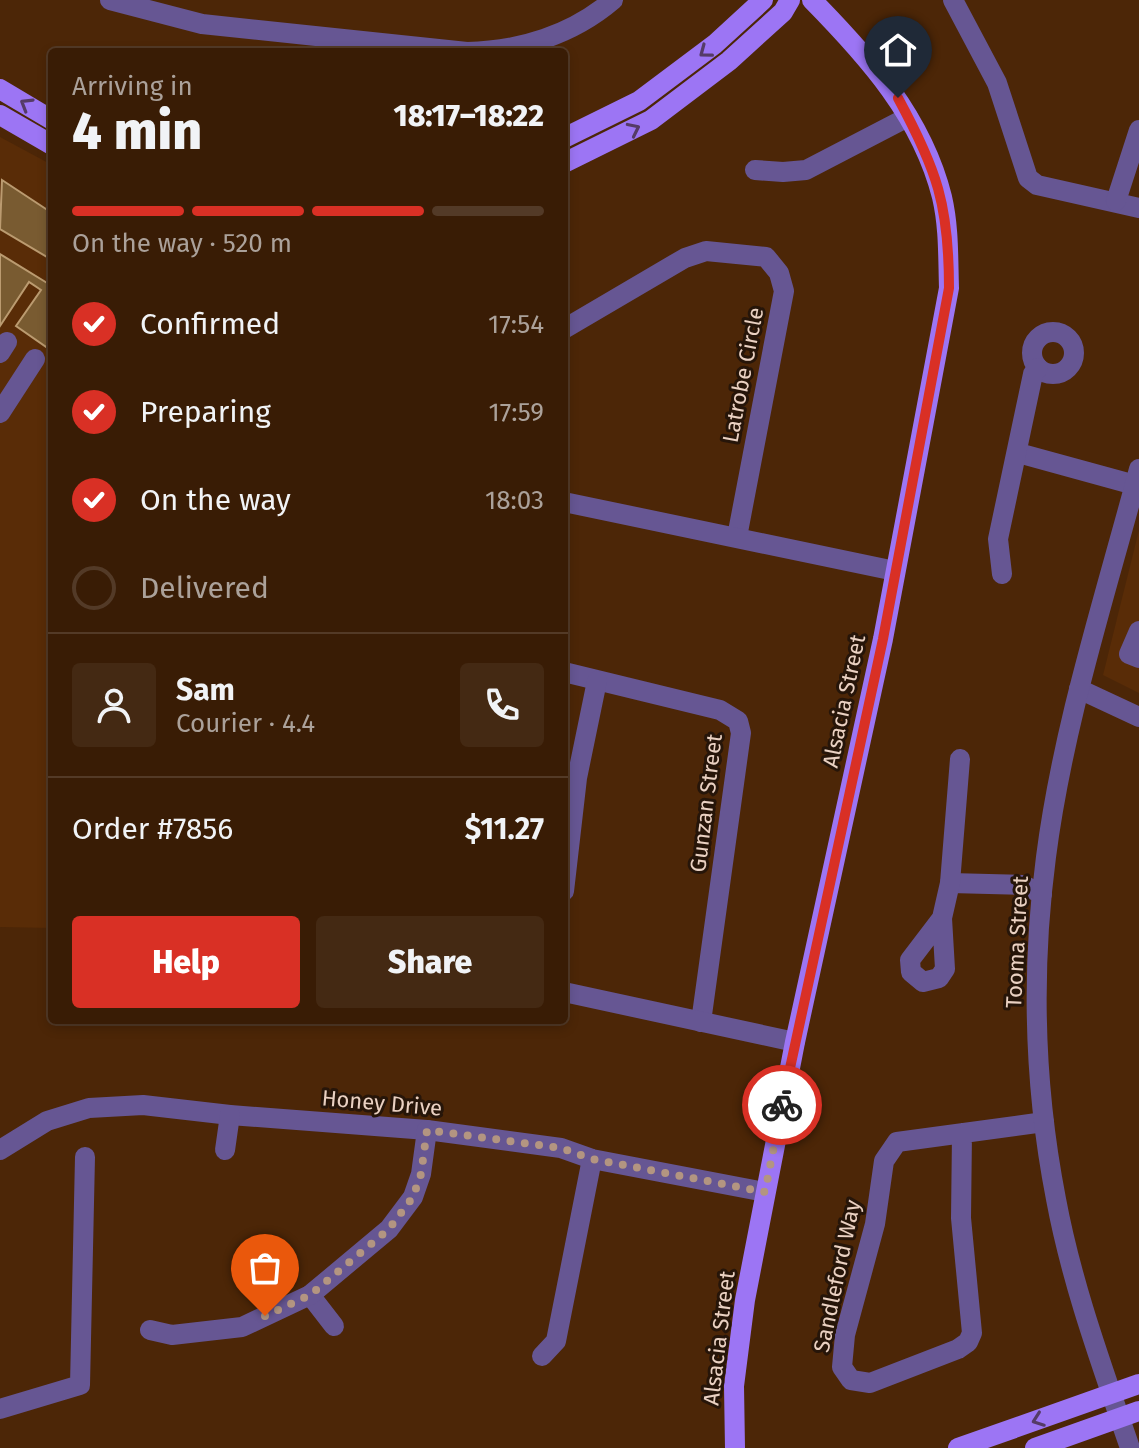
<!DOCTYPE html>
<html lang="en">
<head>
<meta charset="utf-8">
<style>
  :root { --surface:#391c05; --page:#442913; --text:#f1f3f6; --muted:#aba19a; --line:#533a27; --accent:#d93025 }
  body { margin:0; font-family:"Fira Sans",sans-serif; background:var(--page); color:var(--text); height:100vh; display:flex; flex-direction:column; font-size:30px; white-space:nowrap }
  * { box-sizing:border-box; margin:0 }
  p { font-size:26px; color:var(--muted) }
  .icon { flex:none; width:44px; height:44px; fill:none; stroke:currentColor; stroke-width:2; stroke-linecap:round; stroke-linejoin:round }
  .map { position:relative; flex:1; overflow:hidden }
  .sheet { position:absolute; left:48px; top:48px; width:520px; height:976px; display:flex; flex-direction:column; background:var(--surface); border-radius:8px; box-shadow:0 4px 12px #0003,0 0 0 2px var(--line) }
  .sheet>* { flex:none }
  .pin { position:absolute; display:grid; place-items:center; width:68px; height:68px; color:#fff; margin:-82px -34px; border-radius:50% 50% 50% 0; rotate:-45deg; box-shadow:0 0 8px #0007 }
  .pin .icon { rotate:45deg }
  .courier { position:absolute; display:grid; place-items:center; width:80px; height:80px; margin:-40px; border:6px solid #d93025; border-radius:50%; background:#fff; color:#222; box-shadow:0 2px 10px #0007 }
  .overview em { font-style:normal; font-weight:800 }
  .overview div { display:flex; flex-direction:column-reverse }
  .overview { display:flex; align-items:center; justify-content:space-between; height:136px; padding:0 24px }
  h1 { font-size:52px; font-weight:800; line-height:60px }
  .bar { display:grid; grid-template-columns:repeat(4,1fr); gap:12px 8px; align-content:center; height:96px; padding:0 24px }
  .bar i { height:10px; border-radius:6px; background:var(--line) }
  .bar .active { background:var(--accent) }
  .bar p { grid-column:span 4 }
  .line { display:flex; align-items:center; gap:20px; padding:0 24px; border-top:2px solid var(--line) }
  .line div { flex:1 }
  .round { display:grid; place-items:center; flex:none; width:84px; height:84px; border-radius:8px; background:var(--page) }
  ol { padding:0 24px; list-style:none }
  li { display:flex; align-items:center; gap:24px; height:88px }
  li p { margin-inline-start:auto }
  li .icon { padding:8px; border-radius:50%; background:var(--accent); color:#fff; stroke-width:4 }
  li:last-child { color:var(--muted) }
  li i { width:44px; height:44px; border:4px solid var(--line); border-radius:50% }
  .button { display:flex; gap:16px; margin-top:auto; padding:16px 24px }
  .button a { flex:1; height:92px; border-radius:8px; background:var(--accent); color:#fff; font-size:32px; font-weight:800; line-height:92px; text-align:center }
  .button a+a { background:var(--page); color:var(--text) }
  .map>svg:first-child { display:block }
  .built { fill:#592c07 }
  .building { fill:#795b31; stroke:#bb9b70; stroke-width:2 }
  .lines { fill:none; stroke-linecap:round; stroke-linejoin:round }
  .minor { stroke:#665693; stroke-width:20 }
  .major { stroke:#9c75f4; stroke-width:20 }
  .oneway { stroke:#553b67 }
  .done { stroke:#b39581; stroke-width:8; stroke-dasharray:0 14.4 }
  .route { stroke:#d93025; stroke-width:10 }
  .labels { text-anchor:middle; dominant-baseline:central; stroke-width:6; stroke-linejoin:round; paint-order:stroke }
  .street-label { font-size:22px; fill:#ead1c2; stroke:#261509 }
</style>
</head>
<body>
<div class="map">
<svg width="1139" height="1448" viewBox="0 0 1139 1448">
  <rect width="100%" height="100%" fill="#4c2607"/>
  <g class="built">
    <polygon points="0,137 52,165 52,928 0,927"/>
    <polygon points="1139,530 1139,693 1103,675"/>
  </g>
  <g class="building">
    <polygon points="2,180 52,213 52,260 0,229"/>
    <polygon points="0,254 52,286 52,351 16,326 41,290 29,282 0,326"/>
  </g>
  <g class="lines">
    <g class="minor">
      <path d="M 110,0 L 202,24 L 467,52 C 520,51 572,35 613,0"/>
      <polyline points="953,0 997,83 1028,178 1037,185 1139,208"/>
      <polyline points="755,170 783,172 806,170 908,117"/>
      <polyline points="1116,201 1139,130"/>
      <polyline points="564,329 685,258 706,251 766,257 779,273 784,291 737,537"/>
      <circle cx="1053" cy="353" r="21"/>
      <polyline points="0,353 7,342"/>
      <polyline points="0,413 35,359"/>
      <polyline points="1018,453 1135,485"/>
      <polyline points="564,502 895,571"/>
      <polyline points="1002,574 998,539 1033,374 1038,368"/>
      <polyline points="1139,631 1129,654 1139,658"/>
      <polyline points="564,672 720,710 738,721 741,733 701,1022"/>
      <polyline points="1079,689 1139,717"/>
      <polyline points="950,883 1023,885 1042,894"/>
      <polyline points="564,891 577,778 597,681"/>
      <polyline points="942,918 910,960 911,972 923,982 939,978 945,969 942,918 950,883 960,759"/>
      <polyline points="564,992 795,1042"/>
      <polyline points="962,1133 961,1218 972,1333 968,1342 958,1349 870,1383 851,1380 842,1367 845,1335 875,1224 884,1161 897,1142 1044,1122"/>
      <polyline points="0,1150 47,1121 89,1108 143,1105 230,1115 427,1130 561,1148 592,1159 765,1192"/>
      <polyline points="225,1150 230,1115"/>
      <polyline points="310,1295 334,1326"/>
      <polyline points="150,1330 172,1335 242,1327 310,1295 389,1229 413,1197 421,1174 427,1130"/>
      <polyline points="542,1356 556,1341 592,1159"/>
      <polyline points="0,1409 80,1385 85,1157"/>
      <path d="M 1130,1448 C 1102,1366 1072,1285 1056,1199 C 1034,1086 1031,971 1046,857 C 1063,725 1105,597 1139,469"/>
    </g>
    <g class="major">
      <polyline points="0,89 52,120"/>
      <polyline points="0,115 52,145"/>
      <polyline points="564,138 639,101 715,44 763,0"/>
      <polyline points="564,163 651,120 729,61 783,12 790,0"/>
      <path d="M 735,1448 L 734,1386 L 745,1300 L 795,1042 L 883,639 L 949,288 C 948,257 949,227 942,197 C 922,117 868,57 812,0"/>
      <polyline points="958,1448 1139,1384"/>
      <polyline points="1035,1448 1139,1411"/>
    </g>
  </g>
  <defs><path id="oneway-chevron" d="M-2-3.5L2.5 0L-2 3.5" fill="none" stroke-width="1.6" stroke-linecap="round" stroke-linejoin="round" transform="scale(2)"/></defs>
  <g class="oneway">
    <use href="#oneway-chevron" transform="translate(705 52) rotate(143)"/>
    <use href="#oneway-chevron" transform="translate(26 104) rotate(-149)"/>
    <use href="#oneway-chevron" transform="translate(634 129) rotate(-26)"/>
    <use href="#oneway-chevron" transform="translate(1038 1420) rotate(160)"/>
  </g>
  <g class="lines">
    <polyline class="done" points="265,1316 310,1295 389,1229 413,1197 421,1174 427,1130 561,1148 592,1159 765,1192 782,1105"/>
    <path class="route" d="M 782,1105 L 883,639 L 949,288 C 949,205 937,170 898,98"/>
  </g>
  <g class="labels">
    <g class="street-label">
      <text transform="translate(743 375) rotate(-79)">Latrobe Circle</text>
      <text transform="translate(844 701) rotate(-78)">Alsacia Street</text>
      <text transform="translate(706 803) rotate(-83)">Gunzan Street</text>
      <text transform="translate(1017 942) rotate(-87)">Tooma Street</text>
      <text transform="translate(382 1103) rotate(5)">Honey Drive</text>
      <text transform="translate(837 1276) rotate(-78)">Sandleford Way</text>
      <text transform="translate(719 1338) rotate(-83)">Alsacia Street</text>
    </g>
  </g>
</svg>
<div class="pin" style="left:265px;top:1316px;background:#ea580c"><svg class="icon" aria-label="bag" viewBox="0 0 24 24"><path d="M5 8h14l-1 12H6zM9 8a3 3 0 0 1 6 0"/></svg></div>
<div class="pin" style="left:898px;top:98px;background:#1f2937"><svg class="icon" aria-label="home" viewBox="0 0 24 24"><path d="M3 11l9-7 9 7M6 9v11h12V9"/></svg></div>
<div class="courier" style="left:782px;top:1105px"><svg class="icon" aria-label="bike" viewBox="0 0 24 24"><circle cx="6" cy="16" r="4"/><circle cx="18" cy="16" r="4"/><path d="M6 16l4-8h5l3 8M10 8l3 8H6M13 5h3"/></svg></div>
<section class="sheet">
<div class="overview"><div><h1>4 min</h1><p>Arriving in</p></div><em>18:17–18:22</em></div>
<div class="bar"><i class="active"></i><i class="active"></i><i class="active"></i><i></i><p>On the way · 520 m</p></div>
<ol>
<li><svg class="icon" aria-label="check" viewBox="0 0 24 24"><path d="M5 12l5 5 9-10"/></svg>Confirmed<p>17:54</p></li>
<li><svg class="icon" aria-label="check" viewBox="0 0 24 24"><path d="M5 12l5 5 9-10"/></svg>Preparing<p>17:59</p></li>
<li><svg class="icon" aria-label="check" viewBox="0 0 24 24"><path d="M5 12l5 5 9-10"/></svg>On the way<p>18:03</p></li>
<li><i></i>Delivered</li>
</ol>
<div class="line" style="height:144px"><a class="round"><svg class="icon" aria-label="person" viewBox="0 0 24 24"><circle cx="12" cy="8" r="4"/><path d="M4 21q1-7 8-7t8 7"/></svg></a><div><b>Sam</b><p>Courier · 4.4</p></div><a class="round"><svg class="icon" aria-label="phone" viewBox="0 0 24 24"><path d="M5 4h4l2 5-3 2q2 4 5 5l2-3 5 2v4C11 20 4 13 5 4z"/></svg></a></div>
<div class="line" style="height:104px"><div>Order #7856</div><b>$11.27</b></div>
<div class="button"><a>Help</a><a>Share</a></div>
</section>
</div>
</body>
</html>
